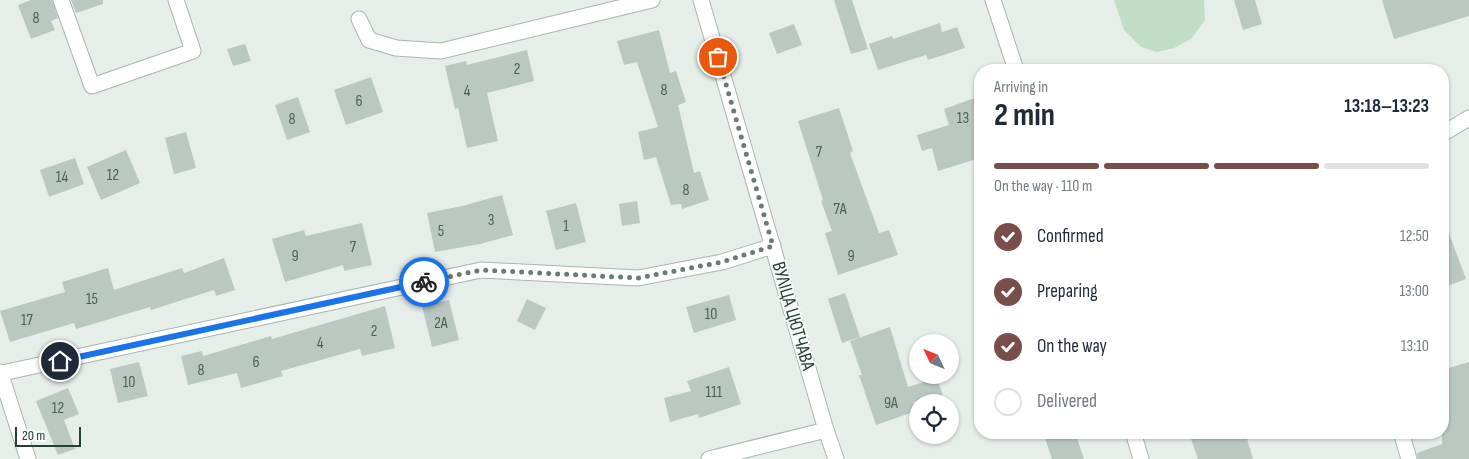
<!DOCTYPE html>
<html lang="en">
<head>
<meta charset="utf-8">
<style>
  :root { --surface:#fff; --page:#f2f2f3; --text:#1f2937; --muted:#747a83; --line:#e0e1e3; --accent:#7a4d4d }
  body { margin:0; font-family:"Sofia Sans Condensed",sans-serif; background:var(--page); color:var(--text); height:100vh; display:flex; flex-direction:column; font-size:19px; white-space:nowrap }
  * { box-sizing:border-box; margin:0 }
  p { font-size:16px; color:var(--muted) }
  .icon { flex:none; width:28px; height:28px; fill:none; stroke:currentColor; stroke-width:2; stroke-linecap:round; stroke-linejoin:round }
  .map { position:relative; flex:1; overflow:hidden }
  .panel { position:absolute; left:974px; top:64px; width:475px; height:375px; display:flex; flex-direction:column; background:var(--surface); border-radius:20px; box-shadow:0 1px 4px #0004 }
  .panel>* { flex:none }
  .needle { width:32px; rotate:313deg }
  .controls { position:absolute; left:909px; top:334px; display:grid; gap:10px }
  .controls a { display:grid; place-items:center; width:50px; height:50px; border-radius:50%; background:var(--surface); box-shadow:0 1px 4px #0004; font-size:25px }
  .scale { position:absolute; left:15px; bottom:12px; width:66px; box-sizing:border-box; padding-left:5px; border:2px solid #253f35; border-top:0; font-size:14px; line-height:18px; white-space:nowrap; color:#253f35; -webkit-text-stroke:4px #f6faf8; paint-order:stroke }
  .pin { position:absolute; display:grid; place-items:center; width:42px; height:42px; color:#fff; margin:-21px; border:2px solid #fff; border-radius:50%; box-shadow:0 1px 5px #0007 }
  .courier { position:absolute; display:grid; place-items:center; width:50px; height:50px; margin:-25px; border:4px solid #1a73e8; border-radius:50%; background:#fff; color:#222; box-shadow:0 1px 6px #0007 }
  .summary em { font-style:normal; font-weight:700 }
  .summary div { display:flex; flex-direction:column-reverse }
  .summary { display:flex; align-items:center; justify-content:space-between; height:85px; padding:0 20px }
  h1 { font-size:32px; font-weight:700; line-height:38px }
  .bar { display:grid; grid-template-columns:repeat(4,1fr); gap:8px 5px; align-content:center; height:60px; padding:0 20px }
  .bar i { height:6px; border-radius:4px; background:var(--line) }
  .bar .on { background:var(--accent) }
  .bar p { grid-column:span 4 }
  ol { padding:0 20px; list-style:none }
  li { display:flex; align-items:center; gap:15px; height:55px }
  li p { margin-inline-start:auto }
  li .icon { padding:5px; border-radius:50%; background:var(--accent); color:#fff; stroke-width:4 }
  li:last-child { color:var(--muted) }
  li i { width:28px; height:28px; border:2px solid var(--line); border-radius:50% }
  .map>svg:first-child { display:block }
  .green { fill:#c0ddc5 }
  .building { fill:#bbc8c2 }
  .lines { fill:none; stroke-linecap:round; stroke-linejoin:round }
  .minor-casing { stroke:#a8b6af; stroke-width:17 }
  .minor { stroke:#fff; stroke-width:15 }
  .done { stroke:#697c74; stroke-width:5; stroke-dasharray:0 9 }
  .route { stroke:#1a73e8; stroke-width:6 }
  .labels { text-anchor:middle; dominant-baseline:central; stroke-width:4; stroke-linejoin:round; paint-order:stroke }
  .number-label { font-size:16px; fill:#4a6158 }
  .street-label { font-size:19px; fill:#253f35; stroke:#f6faf8 }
</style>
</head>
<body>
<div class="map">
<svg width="1469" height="459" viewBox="0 0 1469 459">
  <rect width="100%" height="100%" fill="#e6eee9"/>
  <polygon class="green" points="1114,0 1204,0 1205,20 1192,38 1174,48 1157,52 1141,47 1124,30"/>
  <g class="building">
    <polygon points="31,0 52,0 58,18 51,21 55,30 31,39 18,5"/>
    <polygon points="71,0 103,0 103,4 76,13"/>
    <polygon points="834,0 852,0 868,49 851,54"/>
    <polygon points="1234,0 1255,0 1262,24 1243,30"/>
    <polygon points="1382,0 1469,0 1469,16 1394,39"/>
    <polygon points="940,23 942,32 957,27 965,48 928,60 926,55 878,70 869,44 892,36 893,39"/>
    <polygon points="794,24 802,45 777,54 769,33"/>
    <polygon points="659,30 670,73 676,71 686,102 678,105 694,173 700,171 709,200 682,209 681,204 671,205 656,157 644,160 638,132 658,127 637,62 624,65 617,41"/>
    <polygon points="245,44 251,61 233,66 227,49"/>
    <polygon points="527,50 534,81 487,93 498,141 467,148 458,108 455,109 445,66 466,61 467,65"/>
    <polygon points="371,77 383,112 346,125 334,90"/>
    <polygon points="980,96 980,158 938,171 932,148 922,151 917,135 949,125 944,109"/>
    <polygon points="298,97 310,132 287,140 275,105"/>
    <polygon points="839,108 853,151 850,153 879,233 889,230 898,255 838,275 825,233 832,231 821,201 823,200 798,121"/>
    <polygon points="186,132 196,168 174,174 165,138"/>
    <polygon points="126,150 140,183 101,200 87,167"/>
    <polygon points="75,158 84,184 49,197 40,170"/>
    <polygon points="502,195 513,235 480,244 435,252 427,213 462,206"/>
    <polygon points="637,201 640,223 622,226 619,204"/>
    <polygon points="576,203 586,242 556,250 546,211"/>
    <polygon points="1442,220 1444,220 1466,279 1442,288"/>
    <polygon points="362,223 372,265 344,271 343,265 285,282 272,239 304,230 306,236"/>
    <polygon points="224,258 235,290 216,296 214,290 151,310 150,307 76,329 74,323 10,342 0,311 65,292 62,282 108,268 114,290 182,268 184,273"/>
    <polygon points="845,293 860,337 842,343 828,299"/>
    <polygon points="729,295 736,320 694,333 686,307"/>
    <polygon points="527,299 546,308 535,330 517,321"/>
    <polygon points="449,300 459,340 432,347 422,306"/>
    <polygon points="385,306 395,348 362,356 360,349 281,371 283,376 241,388 237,373 188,385 181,356 202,351 203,356 271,336 272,339"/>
    <polygon points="890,327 908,387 937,378 945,402 913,402 916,411 876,425 859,375 862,375 850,341"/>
    <polygon points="139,362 148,396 118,403 110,369"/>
    <polygon points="1469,362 1469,459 1418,459 1417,453 1442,444 1442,370"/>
    <polygon points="729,367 741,404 699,418 698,414 670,422 664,398 691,391 687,381"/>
    <polygon points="68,388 79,414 64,420 75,449 58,455 36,401"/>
    <polygon points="1043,432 1075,432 1084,459 1052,459"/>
    <polygon points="1202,432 1245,432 1253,459 1198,459 1190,436"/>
  </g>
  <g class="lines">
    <defs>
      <g id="minor">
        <polyline points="61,0 92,86 193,51 176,0"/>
        <polyline points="701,0 826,430 836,459"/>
        <polyline points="993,0 1016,70"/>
        <polyline points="359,19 369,40 396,48 441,51 652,0"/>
        <polyline points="1442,134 1469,118"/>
        <polyline points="0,372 28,459"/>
        <polyline points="2,373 481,270 638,278 722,262 773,246"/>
        <polyline points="1133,432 1141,459"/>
        <polyline points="1401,432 1409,459"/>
        <polyline points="709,459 826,430"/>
      </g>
    </defs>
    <use href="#minor" class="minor-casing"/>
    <use href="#minor" class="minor"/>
  </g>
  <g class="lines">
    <polyline class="done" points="424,282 481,270 638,278 722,262 773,246 718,57"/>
    <polyline class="route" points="60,361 424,282"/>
  </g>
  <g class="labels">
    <g class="number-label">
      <text x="36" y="18">8</text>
      <text x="517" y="69">2</text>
      <text x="664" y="90">8</text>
      <text x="467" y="91">4</text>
      <text x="359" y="101">6</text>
      <text x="963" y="118">13</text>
      <text x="292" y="119">8</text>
      <text x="819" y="152">7</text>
      <text x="113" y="175">12</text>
      <text x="62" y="177">14</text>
      <text x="686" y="190">8</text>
      <text x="840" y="209">7А</text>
      <text x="491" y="220">3</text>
      <text x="566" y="226">1</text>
      <text x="441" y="231">5</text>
      <text x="353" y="247">7</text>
      <text x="295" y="256">9</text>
      <text x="851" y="256">9</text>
      <text x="92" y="299">15</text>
      <text x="711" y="314">10</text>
      <text x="27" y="320">17</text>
      <text x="441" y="323">2А</text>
      <text x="374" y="331">2</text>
      <text x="320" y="343">4</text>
      <text x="256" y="362">6</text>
      <text x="201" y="370">8</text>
      <text x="129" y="382">10</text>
      <text x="714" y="392">111</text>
      <text x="891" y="403">9А</text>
      <text x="58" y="408">12</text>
    </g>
    <g class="street-label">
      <text transform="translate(793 316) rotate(74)">ВУЛІЦА ЦЮТЧАВА</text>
    </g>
  </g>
</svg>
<div class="controls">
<a><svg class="needle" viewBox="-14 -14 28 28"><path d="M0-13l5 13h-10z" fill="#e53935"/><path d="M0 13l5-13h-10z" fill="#747a83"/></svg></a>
<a><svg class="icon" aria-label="locate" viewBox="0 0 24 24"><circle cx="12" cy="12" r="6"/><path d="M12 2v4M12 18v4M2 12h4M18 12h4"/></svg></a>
</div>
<div class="scale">20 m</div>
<div class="pin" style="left:718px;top:57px;background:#ea580c"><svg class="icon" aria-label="bag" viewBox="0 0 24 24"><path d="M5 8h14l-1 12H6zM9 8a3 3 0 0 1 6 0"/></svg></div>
<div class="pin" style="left:60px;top:361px;background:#1f2937"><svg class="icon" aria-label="home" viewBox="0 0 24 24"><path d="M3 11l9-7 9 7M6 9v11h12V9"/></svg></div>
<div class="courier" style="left:424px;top:282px"><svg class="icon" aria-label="bike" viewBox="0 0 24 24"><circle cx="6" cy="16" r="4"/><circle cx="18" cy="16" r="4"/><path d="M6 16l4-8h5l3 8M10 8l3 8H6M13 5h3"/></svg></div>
<section class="panel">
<div class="summary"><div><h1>2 min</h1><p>Arriving in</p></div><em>13:18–13:23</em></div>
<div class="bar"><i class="on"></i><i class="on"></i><i class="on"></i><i></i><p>On the way · 110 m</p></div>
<ol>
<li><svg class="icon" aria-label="check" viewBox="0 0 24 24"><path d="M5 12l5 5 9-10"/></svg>Confirmed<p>12:50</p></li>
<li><svg class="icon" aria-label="check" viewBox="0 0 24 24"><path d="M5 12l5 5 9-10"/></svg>Preparing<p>13:00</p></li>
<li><svg class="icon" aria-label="check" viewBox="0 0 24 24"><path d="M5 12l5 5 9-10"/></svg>On the way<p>13:10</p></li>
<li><i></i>Delivered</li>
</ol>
</section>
</div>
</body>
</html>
